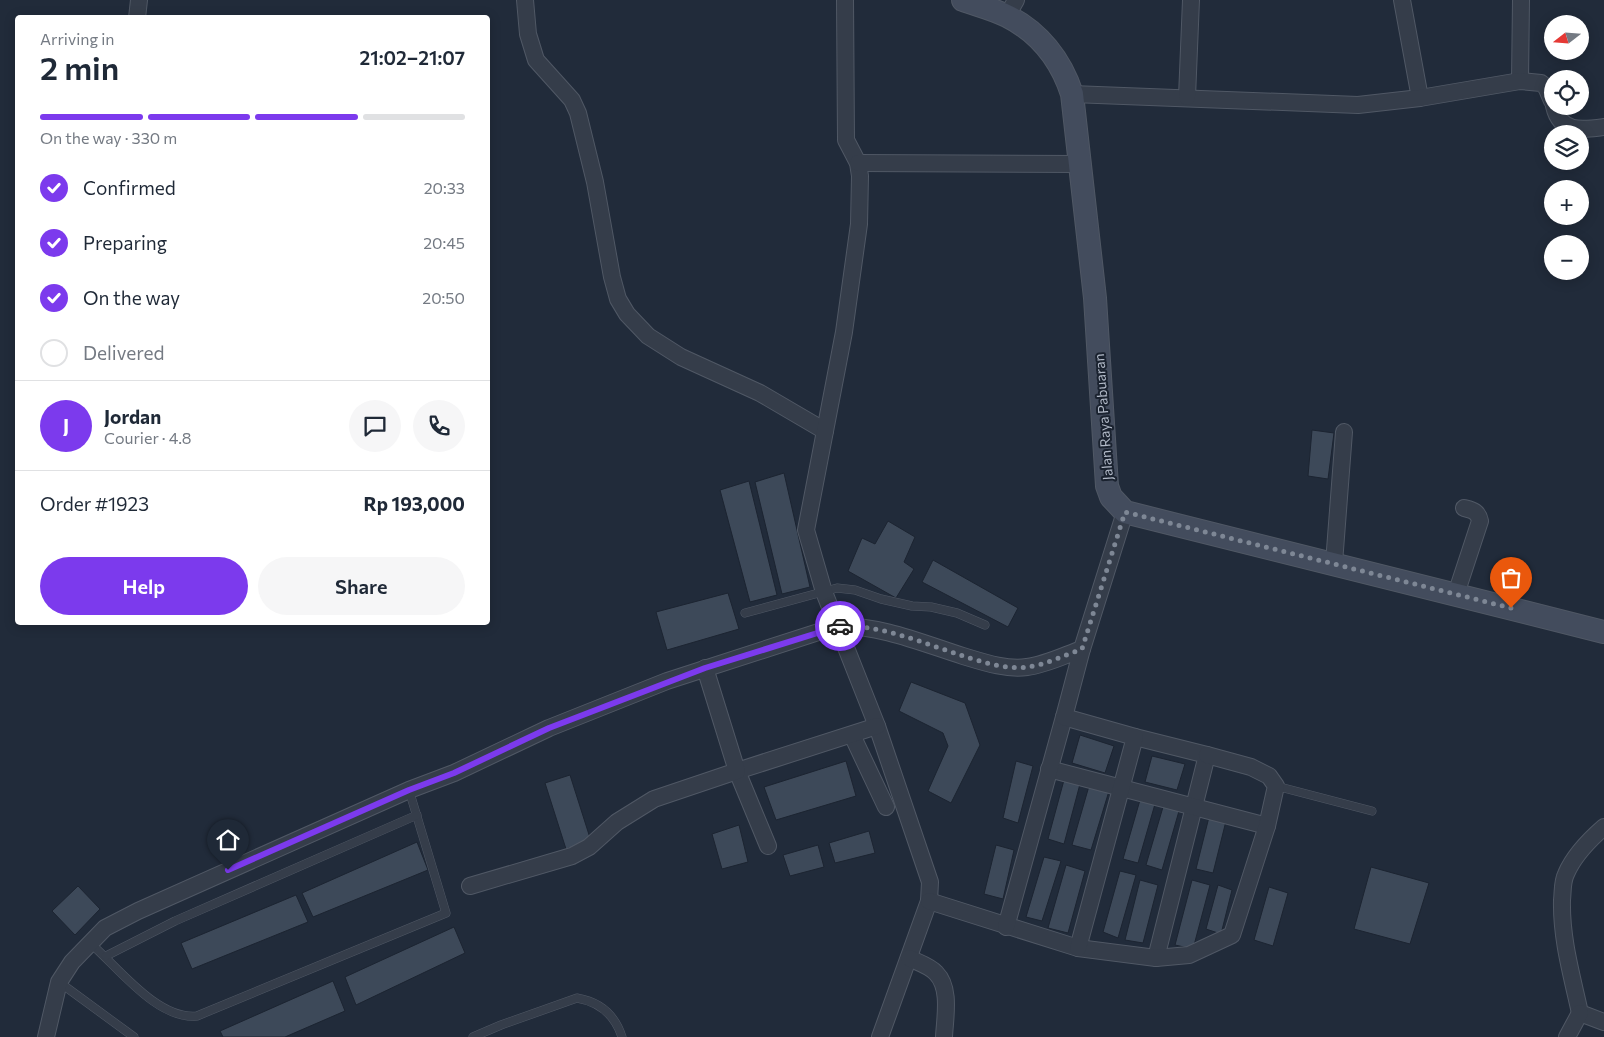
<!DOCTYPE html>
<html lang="en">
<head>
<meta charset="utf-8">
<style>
  :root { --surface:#fff; --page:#f6f6f7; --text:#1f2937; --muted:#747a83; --line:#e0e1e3; --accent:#7c3aed }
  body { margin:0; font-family:Commissioner,sans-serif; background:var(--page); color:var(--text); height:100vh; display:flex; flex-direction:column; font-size:19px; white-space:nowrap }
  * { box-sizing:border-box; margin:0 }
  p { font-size:16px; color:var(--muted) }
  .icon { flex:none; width:28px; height:28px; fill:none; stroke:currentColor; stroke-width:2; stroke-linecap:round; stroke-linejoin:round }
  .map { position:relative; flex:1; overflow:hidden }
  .sheet { position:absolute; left:15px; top:15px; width:475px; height:610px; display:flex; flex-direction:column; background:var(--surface); border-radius:5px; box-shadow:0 2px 12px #0003 }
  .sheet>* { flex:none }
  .needle { width:32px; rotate:253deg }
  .controls { position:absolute; left:1544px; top:15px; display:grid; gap:10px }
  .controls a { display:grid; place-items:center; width:45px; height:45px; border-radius:50%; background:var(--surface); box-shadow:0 2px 12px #0003; font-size:25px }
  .pin { position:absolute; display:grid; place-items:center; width:42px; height:42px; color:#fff; margin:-51px -21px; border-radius:50% 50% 50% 0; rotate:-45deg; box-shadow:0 0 5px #0007 }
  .pin .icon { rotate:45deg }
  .courier { position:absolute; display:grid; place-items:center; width:50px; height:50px; margin:-25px; border:4px solid #7c3aed; border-radius:50%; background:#fff; color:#222; box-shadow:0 1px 6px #0007 }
  .head em { font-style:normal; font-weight:600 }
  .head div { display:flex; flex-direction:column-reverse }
  .head { display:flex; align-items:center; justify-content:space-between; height:85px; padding:0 25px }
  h1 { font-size:32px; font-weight:600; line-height:38px }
  .bar { display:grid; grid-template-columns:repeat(4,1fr); gap:8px 5px; align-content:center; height:60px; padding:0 25px }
  .bar i { height:6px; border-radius:4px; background:var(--line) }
  .bar .on { background:var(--accent) }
  .bar p { grid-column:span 4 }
  .line { display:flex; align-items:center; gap:12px; padding:0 25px; border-top:1px solid var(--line) }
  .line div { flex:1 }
  .round { display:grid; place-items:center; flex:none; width:52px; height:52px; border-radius:26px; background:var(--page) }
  ol { padding:0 25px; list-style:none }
  li { display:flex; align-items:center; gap:15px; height:55px }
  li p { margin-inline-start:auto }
  li .icon { padding:5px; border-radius:50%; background:var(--accent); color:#fff; stroke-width:4 }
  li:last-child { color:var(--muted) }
  li i { width:28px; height:28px; border:2px solid var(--line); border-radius:50% }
  .button { display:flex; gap:10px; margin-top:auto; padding:10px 25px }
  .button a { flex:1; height:58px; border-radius:30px; background:var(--accent); color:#fff; font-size:20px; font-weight:600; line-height:58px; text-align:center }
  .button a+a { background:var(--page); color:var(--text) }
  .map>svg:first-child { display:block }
  .building { fill:#3d4959; stroke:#1c2431 }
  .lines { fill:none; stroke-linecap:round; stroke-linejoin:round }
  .lane-casing { stroke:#505865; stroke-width:9 }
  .street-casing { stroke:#505865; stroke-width:18 }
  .secondary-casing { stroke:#505865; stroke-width:24 }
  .lane { stroke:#353d4a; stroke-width:8 }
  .street { stroke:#353d4a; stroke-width:16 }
  .secondary { stroke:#434c5d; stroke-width:22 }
  .done { stroke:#7e8795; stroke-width:5; stroke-dasharray:0 9 }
  .route { stroke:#7c3aed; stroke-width:6 }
  .labels { text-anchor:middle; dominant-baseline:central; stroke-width:4; stroke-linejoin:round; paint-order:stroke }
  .street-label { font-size:14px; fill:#b0b8c6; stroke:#1a222f }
</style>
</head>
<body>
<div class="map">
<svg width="1604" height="1037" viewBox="0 0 1604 1037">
  <rect width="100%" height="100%" fill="#212b3a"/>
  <g class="building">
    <polygon points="1312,430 1334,433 1328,479 1308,476"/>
    <polygon points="784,473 810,587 782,594 755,482"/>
    <polygon points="749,481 777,595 750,602 720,490"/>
    <polygon points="888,521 915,537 904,562 914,569 896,598 848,571 862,538 875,544"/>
    <polygon points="933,560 1018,608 1008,627 922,582"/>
    <polygon points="728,593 739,629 667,650 656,612"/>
    <polygon points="911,682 965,703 980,745 951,803 928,791 948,746 943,733 899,711"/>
    <polygon points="1080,735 1114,746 1105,773 1072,763"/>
    <polygon points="1152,756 1185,764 1177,790 1145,782"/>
    <polygon points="846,761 856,796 776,820 764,787"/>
    <polygon points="1016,761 1033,766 1018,823 1003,818"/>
    <polygon points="570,775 591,841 566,849 545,783"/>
    <polygon points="1064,780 1080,784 1064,844 1048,839"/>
    <polygon points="1089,786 1109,791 1091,850 1072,845"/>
    <polygon points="1140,800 1155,804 1138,863 1123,859"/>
    <polygon points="1163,807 1179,811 1162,870 1146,865"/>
    <polygon points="1209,817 1226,821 1213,873 1196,869"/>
    <polygon points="739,825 748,862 722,869 712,834"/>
    <polygon points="869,831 875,853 835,863 829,843"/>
    <polygon points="417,842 428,870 313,917 302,893"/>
    <polygon points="818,845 824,867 790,876 783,855"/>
    <polygon points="996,845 1014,850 1003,899 984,894"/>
    <polygon points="1044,857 1061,861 1042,921 1026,917"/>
    <polygon points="1066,865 1085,871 1068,933 1048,928"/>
    <polygon points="1371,867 1429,883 1410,944 1354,929"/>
    <polygon points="1120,871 1136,875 1118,938 1103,932"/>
    <polygon points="1140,880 1158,885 1143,943 1125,940"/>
    <polygon points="1192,880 1210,885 1193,949 1175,945"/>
    <polygon points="1218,885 1232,890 1221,934 1206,929"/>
    <polygon points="78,886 100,909 75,935 52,911"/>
    <polygon points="1269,887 1288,893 1273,946 1254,940"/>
    <polygon points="296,895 308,922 192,969 181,943"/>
    <polygon points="454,927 465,953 356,1005 345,977"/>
    <polygon points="333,981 345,1011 285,1037 223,1037 220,1031"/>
  </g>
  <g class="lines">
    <defs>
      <g id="lane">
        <polyline points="745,613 837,588 855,590 881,599 912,606 931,607 957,613 985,625"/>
        <polyline points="1276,786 1372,811"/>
        <path d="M 90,943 C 118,967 157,1020 197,1016 L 446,913 L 409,790"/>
        <polyline points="106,956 175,921 417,815"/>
        <polyline points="59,982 134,1037"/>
        <path d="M 473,1037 L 501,1025 L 577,998 C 600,1002 615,1015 622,1037"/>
      </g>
      <g id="street">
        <polyline points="525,0 528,34 536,60 572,100 578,113 595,182 612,277 618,299 627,314 648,336 681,357 760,393 825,431"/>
        <polyline points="845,0 846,140 858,163 860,176 859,224 844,332 806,530 824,592 877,726 930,882 929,901 880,1037"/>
        <polyline points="1402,0 1420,98"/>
        <polyline points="1007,16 1016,0"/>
        <polyline points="137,18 139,0"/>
        <polyline points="1520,81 1521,0"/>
        <polyline points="1072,94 1358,105 1420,98 1520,81 1541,83 1546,87 1552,101"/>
        <polyline points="1187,97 1191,0"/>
        <path d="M 1554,106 C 1560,133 1581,130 1604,127"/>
        <polyline points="858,163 1080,164"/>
        <polyline points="1334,563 1344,432"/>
        <path d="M 1456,594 L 1480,521 C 1478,511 1472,510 1464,508"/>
        <polyline points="1082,649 1125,512"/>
        <polyline points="852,735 886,807"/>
        <polyline points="1135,737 1207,755 1156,958"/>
        <polyline points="1049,769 1267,826"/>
        <path d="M 1604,827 C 1589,840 1574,855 1566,874 C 1562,882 1563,892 1562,900 C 1561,939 1572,976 1580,1013 L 1604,1022"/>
        <polyline points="768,846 737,771 877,726"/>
        <polyline points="470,886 572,856 589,847 617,822 654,799 737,771 705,668"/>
        <polyline points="929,901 1078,948 1156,958 1189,955 1232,935 1267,826 1276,786 1269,776 1251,767 1207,755"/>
        <polyline points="1006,927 1064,717"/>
        <path d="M 909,958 C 917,962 930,966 936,973 C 951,988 945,1017 944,1037"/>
        <path d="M 46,1037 L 59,982 L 72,962 L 105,928 L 138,911 L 409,790 L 454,773 L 549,728 L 667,681 L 837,626 C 880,625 922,643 963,656 C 983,662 1006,670 1027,667 C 1045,665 1065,655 1082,649 L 1064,717 L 1135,737 L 1078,948"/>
        <polyline points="1567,1037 1580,1013"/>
      </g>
      <path id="secondary" d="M 963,0 C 977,5 993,9 1007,16 C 1039,32 1061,60 1072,94 L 1095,298 L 1107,486 L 1111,497 L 1125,512 L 1604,632"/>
    </defs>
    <use href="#lane" class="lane-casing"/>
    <use href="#street" class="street-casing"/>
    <use href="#secondary" class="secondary-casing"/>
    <use href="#lane" class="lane"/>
    <use href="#street" class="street"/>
    <use href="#secondary" class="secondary"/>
  </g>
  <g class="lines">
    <path class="done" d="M 840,626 C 882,625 923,643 963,656 C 983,662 1005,670 1027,667 C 1045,665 1065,655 1082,649 L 1125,512 L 1511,608"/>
    <polyline class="route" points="228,870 409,790 454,773 549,728 705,668 840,626"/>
  </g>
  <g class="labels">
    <g class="street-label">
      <text transform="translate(1103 417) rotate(-94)">Jalan Raya Pabuaran</text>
    </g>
  </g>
</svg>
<div class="controls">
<a><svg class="needle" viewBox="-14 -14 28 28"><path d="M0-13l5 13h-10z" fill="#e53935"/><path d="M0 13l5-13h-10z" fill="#747a83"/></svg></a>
<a><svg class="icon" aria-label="locate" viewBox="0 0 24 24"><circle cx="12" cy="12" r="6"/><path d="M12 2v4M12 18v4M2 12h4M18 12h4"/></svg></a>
<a><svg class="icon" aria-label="layers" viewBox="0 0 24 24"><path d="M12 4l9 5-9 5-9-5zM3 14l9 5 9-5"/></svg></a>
<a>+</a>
<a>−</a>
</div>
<div class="pin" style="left:1511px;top:608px;background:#ea580c"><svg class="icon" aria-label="bag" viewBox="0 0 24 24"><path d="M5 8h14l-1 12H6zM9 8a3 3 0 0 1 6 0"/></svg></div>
<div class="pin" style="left:228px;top:870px;background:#1f2937"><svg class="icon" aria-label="home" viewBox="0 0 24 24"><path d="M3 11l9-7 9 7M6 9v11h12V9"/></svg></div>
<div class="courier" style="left:840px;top:626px"><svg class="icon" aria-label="car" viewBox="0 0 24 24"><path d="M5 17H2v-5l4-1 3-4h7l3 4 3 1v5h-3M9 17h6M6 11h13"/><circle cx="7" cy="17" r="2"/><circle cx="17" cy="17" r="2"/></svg></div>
<section class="sheet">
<div class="head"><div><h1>2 min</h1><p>Arriving in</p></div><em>21:02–21:07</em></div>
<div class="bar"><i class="on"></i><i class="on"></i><i class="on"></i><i></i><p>On the way · 330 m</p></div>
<ol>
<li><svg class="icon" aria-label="check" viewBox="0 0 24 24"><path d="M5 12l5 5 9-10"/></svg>Confirmed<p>20:33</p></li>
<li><svg class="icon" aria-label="check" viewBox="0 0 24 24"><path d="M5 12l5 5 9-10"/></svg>Preparing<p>20:45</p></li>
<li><svg class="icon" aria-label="check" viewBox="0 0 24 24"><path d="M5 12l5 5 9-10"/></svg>On the way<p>20:50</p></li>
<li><i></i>Delivered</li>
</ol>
<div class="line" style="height:90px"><b class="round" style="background:var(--accent);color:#fff">J</b><div><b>Jordan</b><p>Courier · 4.8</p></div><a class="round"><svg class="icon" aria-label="chat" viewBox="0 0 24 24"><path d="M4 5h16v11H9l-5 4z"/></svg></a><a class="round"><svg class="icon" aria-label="phone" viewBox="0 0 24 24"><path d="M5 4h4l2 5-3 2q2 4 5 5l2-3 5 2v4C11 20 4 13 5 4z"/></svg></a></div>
<div class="line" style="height:65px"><div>Order #1923</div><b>Rp 193,000</b></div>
<div class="button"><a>Help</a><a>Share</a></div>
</section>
</div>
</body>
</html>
